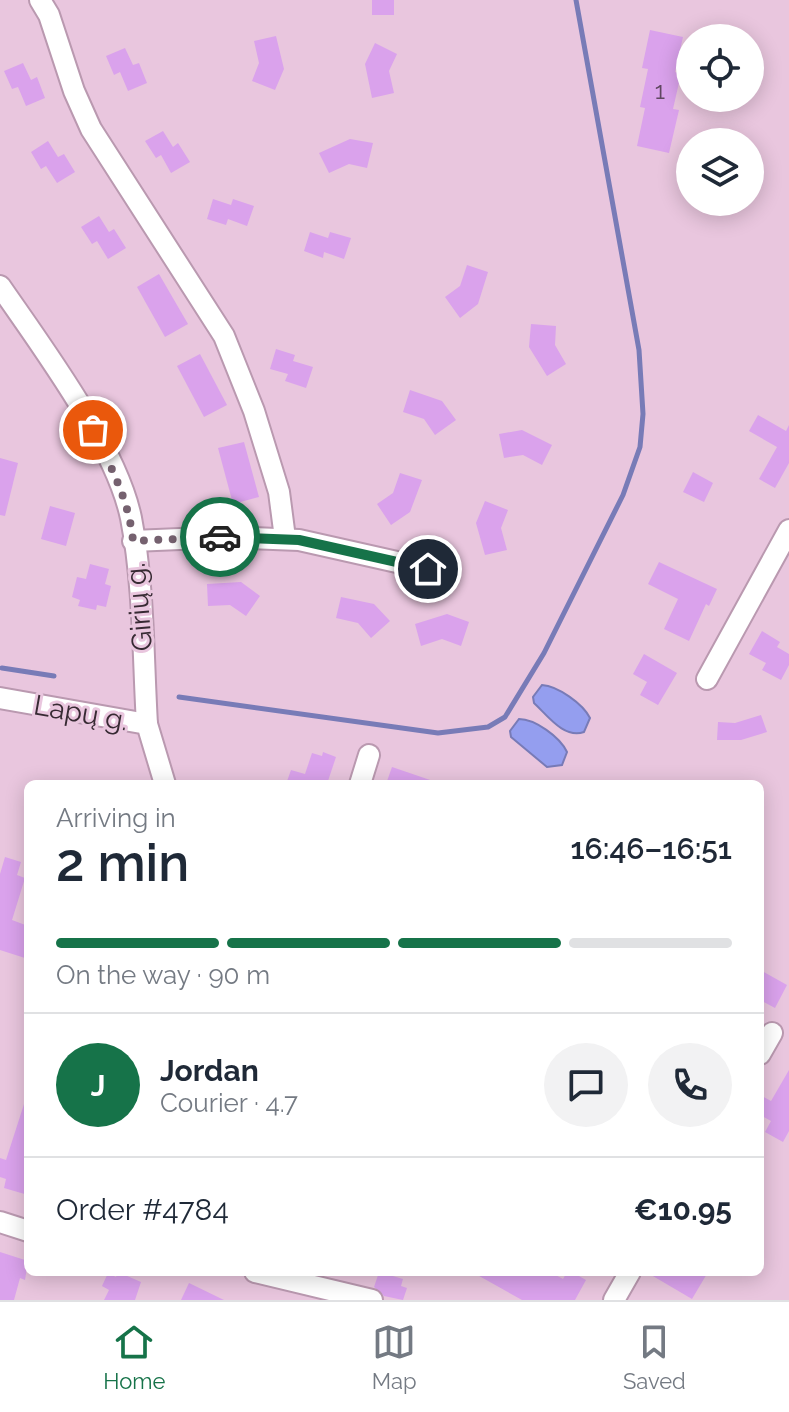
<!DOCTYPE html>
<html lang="en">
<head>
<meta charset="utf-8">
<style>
  :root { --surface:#fff; --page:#f2f2f3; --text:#1f2937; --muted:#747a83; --line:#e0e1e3; --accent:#167349 }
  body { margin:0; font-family:Raleway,sans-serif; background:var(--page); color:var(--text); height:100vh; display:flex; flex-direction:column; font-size:30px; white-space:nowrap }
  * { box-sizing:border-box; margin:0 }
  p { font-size:26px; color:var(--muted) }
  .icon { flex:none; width:44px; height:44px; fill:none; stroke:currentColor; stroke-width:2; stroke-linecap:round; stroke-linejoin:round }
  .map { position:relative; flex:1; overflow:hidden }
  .side { position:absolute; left:24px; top:780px; width:740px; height:496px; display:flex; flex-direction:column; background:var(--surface); border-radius:12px; box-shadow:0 4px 20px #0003 }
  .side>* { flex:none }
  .controls { position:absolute; left:676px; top:24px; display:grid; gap:16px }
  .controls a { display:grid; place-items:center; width:88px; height:88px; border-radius:50%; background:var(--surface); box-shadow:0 4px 20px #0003; font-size:40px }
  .pin { position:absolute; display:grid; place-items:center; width:68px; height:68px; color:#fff; margin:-34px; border:4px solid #fff; border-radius:50%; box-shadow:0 2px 8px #0007 }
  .courier { position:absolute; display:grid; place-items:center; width:80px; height:80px; margin:-40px; border:6px solid #167349; border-radius:50%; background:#fff; color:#222; box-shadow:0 2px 10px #0007 }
  .head em { font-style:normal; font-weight:600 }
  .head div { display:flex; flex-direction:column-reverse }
  .head { display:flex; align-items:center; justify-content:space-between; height:136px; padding:0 32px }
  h1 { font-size:52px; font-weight:600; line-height:60px }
  .bar { display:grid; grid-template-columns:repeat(4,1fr); gap:12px 8px; align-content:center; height:96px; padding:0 32px }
  .bar i { height:10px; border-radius:6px; background:var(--line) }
  .bar .on { background:var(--accent) }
  .bar p { grid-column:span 4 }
  .line { display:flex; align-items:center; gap:20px; padding:0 32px; border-top:2px solid var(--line) }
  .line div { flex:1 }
  .round { display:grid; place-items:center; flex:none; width:84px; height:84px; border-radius:42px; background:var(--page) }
  .menu { display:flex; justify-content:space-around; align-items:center; height:112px; border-top:2px solid var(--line); background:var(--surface); font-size:22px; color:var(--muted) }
  .menu a { display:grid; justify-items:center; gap:4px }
  .menu .on { color:var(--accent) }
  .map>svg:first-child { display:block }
  .water { fill:#949eef; stroke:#787bb7; stroke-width:2 }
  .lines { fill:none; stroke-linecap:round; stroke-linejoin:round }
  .stream { stroke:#787bb7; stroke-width:5 }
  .building { fill:#daa2ec }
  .minor-casing { stroke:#ba99b0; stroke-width:24 }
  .minor { stroke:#fff; stroke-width:20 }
  .done { stroke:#75616f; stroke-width:8; stroke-dasharray:0 14.4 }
  .route { stroke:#167349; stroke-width:10 }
  .labels { text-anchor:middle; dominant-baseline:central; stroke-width:6; stroke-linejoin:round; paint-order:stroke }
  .number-label { font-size:24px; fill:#604861 }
  .street-label { font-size:28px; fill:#372a33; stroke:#e9c6de }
</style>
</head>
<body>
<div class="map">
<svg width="789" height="1300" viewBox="0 0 789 1300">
  <rect width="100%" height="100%" fill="#e9c6de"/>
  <g class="water">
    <path d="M 542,685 C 558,686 583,704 590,718 L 584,732 C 564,739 548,716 534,703 L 533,697 Z"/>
    <path d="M 519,719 C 535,719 560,737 567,752 L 562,765 L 547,767 L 511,737 L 510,731 Z"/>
  </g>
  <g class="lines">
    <g class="stream">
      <polyline points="2,668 54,676"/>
      <polyline points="179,697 438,733 488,727 505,717 544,653 623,495 640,447 643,414 639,350 576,0"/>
    </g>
  </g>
  <g class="building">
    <rect x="372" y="0" width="22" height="15"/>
    <polygon points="650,30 683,37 675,72 681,74 673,109 679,110 669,153 637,146 645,108 640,107 648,69 642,68"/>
    <polygon points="276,36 284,69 275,90 252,81 259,63 254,41"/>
    <polygon points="375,43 397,54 389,71 394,93 372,98 365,64"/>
    <polygon points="125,48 133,65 139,63 147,83 128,91 120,72 114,75 106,56"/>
    <polygon points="23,63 31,80 37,77 45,98 26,106 18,87 12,89 4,71"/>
    <polygon points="163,131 173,147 178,143 190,162 171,173 161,155 156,158 145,141"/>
    <polygon points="350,139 373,143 367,168 349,164 329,173 319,153"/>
    <polygon points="48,141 58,157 64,154 75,172 57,183 46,166 41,169 31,152"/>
    <polygon points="213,199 231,205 233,199 254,206 247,226 228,219 226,225 207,219"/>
    <polygon points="99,216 109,232 114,229 126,248 108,259 97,241 92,244 81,227"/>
    <polygon points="310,232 328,238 330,232 351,238 344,259 324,252 323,258 304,251"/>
    <polygon points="467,265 488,272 478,304 460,318 445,297 460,286"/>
    <polygon points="159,274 188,324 165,337 137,287"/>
    <polygon points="531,324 556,326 555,345 566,364 547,376 529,347"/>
    <polygon points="276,349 295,355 293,361 313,367 306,388 285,381 288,374 270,369"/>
    <polygon points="200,354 227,405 204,417 177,366"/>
    <polygon points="410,390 442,401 456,420 435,435 424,419 403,412"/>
    <polygon points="758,415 786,431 789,425 789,463 775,488 759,479 777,447 749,431"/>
    <polygon points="522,430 552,445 542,465 523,455 504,458 499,434"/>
    <polygon points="244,442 259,497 233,504 218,448"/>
    <polygon points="0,458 18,463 5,516 0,515"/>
    <polygon points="693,472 713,483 704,502 683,492"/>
    <polygon points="400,473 422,480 410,512 391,525 377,504 393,493"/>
    <polygon points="485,501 508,510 501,528 507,550 485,555 476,523"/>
    <polygon points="50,506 75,513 66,546 41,539"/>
    <polygon points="659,562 717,589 709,606 706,604 689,641 664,629 678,599 648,584"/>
    <polygon points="90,564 109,569 105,584 111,586 106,607 97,605 96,610 78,606 80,600 72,597 77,577 86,579"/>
    <polygon points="241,582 260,596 246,616 230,605 208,606 207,584"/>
    <polygon points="341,597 374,604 390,621 371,638 358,623 336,618"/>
    <polygon points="447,614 469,622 461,646 442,639 421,646 415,624"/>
    <polygon points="762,631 780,642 777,647 789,654 789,665 781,680 762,670 766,663 749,654"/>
    <polygon points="644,654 677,673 658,705 640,695 647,682 633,674"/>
    <polygon points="761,715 767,732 741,740 717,740 718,722 735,723"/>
    <polygon points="323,752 336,757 327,784 286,784 291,770 305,774 312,753 322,756"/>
    <polygon points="392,767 436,782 436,784 386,784"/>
    <polygon points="5,857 21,862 17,875 25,878 12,920 28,926 28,959 0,950 0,874"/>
    <polygon points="760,970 787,985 775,1008 760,1000"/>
    <polygon points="789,1070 789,1131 783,1142 765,1132 771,1121 760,1115 760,1095 771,1101"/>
    <polygon points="25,1101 28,1101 28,1195 4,1188 6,1179 0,1177 0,1158 6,1160"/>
    <polygon points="0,1252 28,1261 25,1280 20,1278 14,1300 0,1300"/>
    <polygon points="118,1272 141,1282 135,1300 104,1300 109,1290 102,1286 108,1273 116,1277"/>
    <polygon points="379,1272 403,1279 401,1286 407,1288 403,1300 384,1296 374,1287"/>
    <polygon points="472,1272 550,1272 563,1279 567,1272 572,1272 586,1280 575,1300 522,1300"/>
    <polygon points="646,1272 708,1272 692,1299"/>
    <polygon points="189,1283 224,1300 181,1300"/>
  </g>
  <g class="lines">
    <defs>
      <g id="minor">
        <polyline points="40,0 49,15 74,91 91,129 224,336 254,411 279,492 285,538"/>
        <path d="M 0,286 C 42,347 116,446 131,518 C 144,585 143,657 147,724"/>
        <polyline points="133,541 227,537 299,540 428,569"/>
        <polyline points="707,679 789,530"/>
        <polyline points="0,698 147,724 165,784"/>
        <polyline points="360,784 369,755"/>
        <polyline points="760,1054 772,1033"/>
        <polyline points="0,1222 28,1231"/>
        <polyline points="255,1272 372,1300"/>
        <polyline points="614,1300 630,1272"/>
      </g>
    </defs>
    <use href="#minor" class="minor-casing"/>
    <use href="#minor" class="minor"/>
  </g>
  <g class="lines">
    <path class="done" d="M 93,430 C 111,467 129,500 133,541 L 220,537"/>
    <polyline class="route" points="220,537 299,540 428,569"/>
  </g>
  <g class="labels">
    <g class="number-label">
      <text x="660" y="90">1</text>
    </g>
    <g class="street-label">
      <text transform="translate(139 607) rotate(-95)">Girių g.</text>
      <text transform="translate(81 713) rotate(10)">Lapų g.</text>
    </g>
  </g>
</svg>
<div class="controls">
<a><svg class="icon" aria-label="locate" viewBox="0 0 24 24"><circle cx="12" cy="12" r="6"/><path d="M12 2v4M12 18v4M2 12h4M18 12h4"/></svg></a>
<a><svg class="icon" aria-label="layers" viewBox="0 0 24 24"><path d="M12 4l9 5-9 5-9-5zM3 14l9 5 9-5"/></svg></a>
</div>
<div class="pin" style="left:93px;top:430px;background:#ea580c"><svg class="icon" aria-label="bag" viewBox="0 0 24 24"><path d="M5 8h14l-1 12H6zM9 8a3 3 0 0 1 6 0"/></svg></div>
<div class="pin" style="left:428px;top:569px;background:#1f2937"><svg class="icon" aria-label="home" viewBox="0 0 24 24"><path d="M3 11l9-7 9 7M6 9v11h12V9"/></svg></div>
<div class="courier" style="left:220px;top:537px"><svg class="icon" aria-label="car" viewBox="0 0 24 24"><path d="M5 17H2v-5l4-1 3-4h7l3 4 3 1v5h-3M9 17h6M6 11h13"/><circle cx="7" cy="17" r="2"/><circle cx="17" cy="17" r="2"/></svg></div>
<section class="side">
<div class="head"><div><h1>2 min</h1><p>Arriving in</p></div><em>16:46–16:51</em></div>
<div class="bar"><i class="on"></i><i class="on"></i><i class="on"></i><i></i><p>On the way · 90 m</p></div>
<div class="line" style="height:144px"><b class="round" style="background:var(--accent);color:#fff">J</b><div><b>Jordan</b><p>Courier · 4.7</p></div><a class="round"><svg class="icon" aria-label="chat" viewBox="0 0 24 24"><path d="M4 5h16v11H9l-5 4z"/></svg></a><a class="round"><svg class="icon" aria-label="phone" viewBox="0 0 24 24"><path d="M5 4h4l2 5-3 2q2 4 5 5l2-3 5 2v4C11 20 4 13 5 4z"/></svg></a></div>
<div class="line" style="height:104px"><div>Order #4784</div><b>€10.95</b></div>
</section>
</div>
<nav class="menu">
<a class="on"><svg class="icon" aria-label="home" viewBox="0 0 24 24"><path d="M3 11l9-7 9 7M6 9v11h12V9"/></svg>Home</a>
<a><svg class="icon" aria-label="map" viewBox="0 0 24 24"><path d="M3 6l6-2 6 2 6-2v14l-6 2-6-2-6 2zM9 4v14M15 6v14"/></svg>Map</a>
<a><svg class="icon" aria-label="saved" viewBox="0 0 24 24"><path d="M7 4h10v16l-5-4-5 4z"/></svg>Saved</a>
</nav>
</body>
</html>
